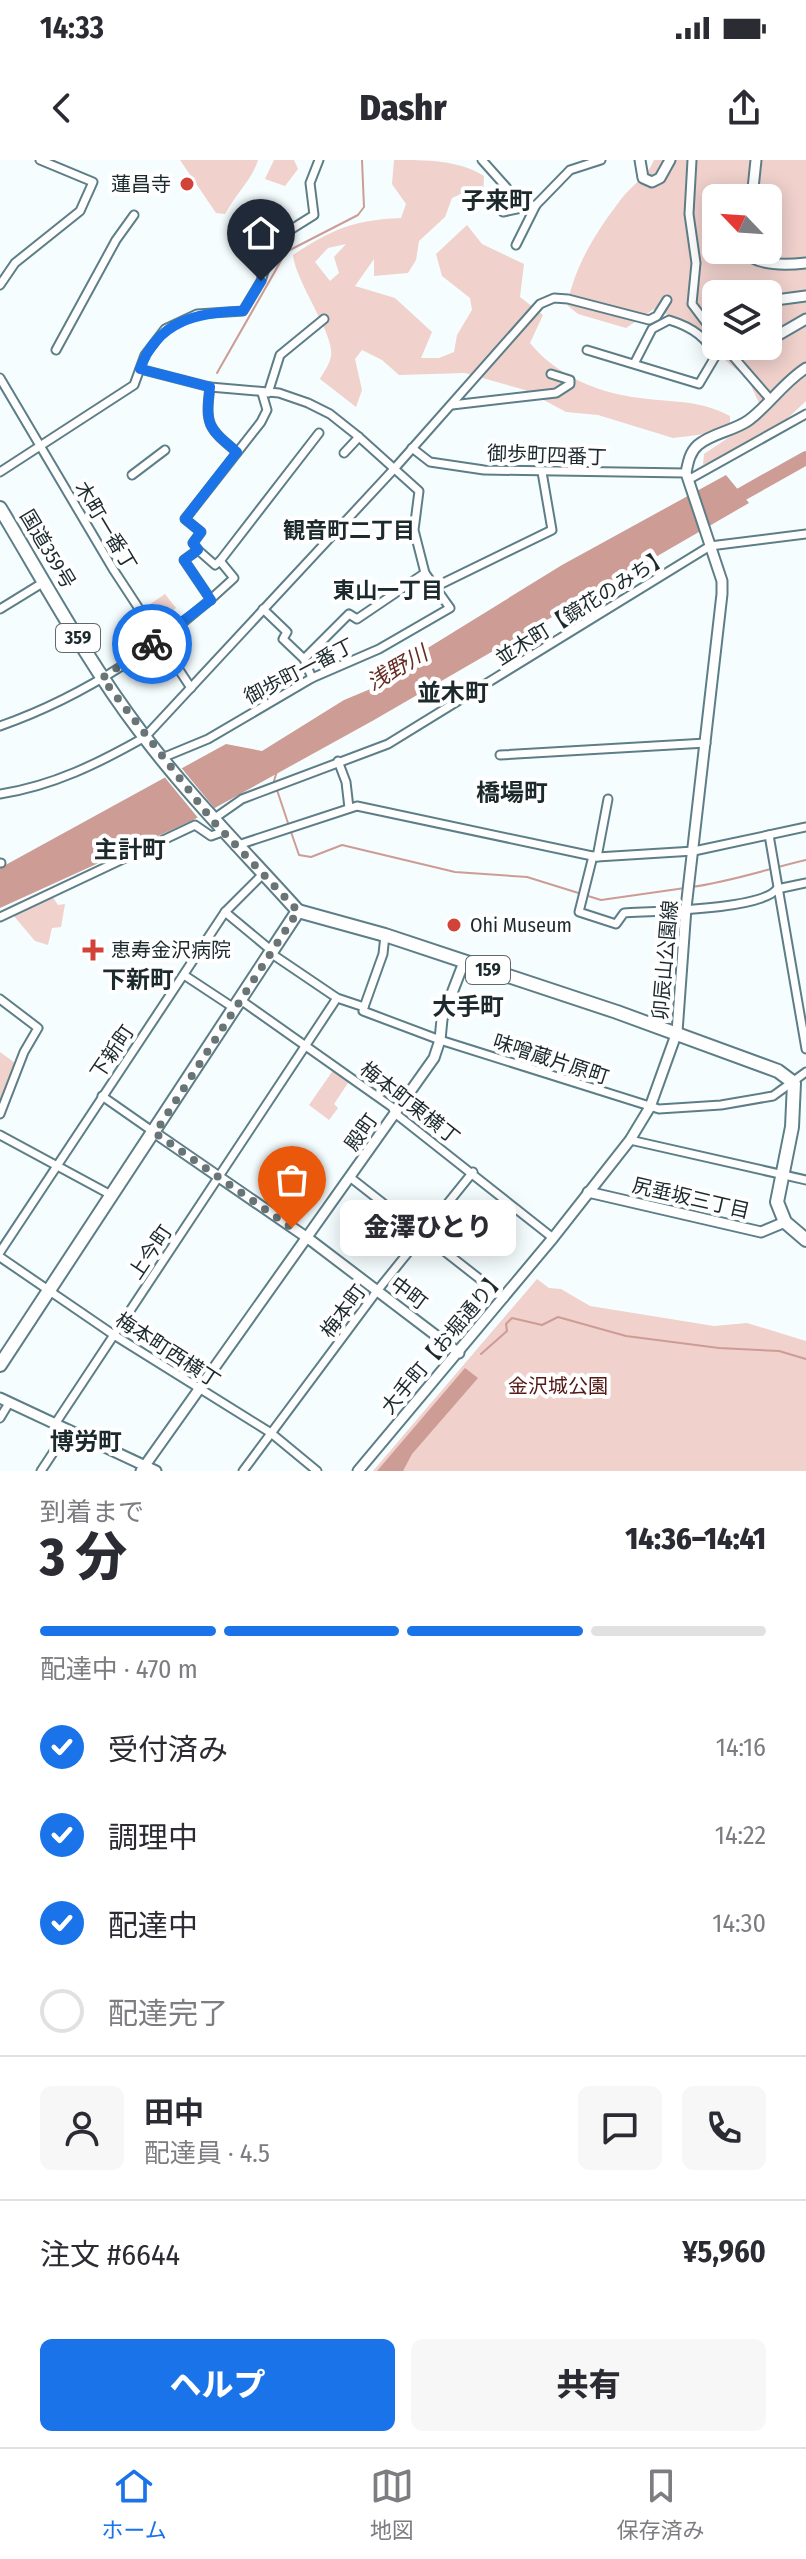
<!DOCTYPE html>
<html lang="ja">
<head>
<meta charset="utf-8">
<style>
  :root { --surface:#fff; --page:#f7f7f7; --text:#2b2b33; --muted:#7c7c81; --line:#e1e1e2; --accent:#1a73e8 }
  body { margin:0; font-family:"Fira Sans Condensed","Noto Sans JP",sans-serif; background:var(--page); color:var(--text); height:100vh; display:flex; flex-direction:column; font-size:30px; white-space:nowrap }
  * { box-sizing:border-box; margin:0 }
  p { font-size:26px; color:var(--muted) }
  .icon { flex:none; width:44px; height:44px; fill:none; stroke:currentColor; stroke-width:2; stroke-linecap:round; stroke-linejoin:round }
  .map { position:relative; height:1311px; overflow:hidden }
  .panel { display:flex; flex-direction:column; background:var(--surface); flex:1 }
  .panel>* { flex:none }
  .needle { width:52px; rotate:295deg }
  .fabs { position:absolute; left:702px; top:24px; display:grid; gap:16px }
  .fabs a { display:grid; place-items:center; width:80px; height:80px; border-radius:12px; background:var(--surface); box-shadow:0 4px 20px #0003; font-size:40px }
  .pin { position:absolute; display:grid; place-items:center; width:68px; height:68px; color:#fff; margin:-82px -34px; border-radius:50% 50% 50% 0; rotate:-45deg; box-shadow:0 0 8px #0007 }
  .pin .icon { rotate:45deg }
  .courier { position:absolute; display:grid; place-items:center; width:80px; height:80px; margin:-40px; border:6px solid #1a73e8; border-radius:50%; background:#fff; color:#222; box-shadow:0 2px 10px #0007 }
  .bubble { position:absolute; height:56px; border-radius:12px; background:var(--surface); box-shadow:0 4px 20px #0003; font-size:26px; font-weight:800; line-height:56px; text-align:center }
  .headline em { font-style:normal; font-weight:800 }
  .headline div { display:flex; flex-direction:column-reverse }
  .headline { display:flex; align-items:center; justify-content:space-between; height:136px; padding:0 40px }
  h1 { font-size:52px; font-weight:800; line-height:60px }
  .bar { display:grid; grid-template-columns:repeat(4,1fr); gap:12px 8px; align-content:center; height:96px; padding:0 40px }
  .bar i { height:10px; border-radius:6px; background:var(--line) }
  .bar .active { background:var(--accent) }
  .bar p { grid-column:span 4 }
  .line { display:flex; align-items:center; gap:20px; padding:0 40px; border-top:2px solid var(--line) }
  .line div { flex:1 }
  .round { display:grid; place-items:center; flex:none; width:84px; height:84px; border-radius:12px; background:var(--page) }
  ol { padding:0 40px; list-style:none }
  li { display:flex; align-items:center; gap:24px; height:88px }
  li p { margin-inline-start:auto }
  li .icon { padding:8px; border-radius:50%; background:var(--accent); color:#fff; stroke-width:4 }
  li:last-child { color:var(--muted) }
  li i { width:44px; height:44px; border:4px solid var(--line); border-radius:50% }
  .primary-button { display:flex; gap:16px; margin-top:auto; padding:16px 40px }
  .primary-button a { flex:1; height:92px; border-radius:12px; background:var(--accent); color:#fff; font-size:32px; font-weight:800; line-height:92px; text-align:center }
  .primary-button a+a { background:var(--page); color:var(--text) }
  .status { display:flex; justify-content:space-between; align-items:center; height:56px; padding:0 40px; background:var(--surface); direction:ltr }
  .status svg { height:22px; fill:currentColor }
  header { display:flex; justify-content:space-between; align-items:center; height:104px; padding:0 40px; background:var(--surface); font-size:36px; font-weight:800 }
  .dock { display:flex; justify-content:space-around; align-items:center; height:112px; border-top:2px solid var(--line); background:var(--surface); font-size:22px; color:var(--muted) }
  .dock a { display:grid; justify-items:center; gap:4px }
  .dock .active { color:var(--accent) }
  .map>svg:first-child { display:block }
  .green { fill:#f0d1cc; fill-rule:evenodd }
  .water { fill:#cc9c95 }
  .pier { fill:#f6fdff }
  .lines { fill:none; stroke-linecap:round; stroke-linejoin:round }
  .stream { stroke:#cc9c95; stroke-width:2 }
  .river { stroke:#cc9c95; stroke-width:14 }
  .minor-casing { stroke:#5d7e87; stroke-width:11 }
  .tertiary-casing { stroke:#5d7e87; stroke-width:13 }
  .trunk-casing { stroke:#5d7e87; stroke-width:16 }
  .minor { stroke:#fff; stroke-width:7 }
  .tertiary { stroke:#fff; stroke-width:9 }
  .trunk { stroke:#fff; stroke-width:12 }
  .done { stroke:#687476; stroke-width:8; stroke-dasharray:0 14.4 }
  .route { stroke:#1a73e8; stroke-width:10 }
  .poi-dot { fill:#d14338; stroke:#fff; stroke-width:3 }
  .labels { text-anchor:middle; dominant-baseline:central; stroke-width:8; stroke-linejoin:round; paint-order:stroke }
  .shield { fill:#fff; stroke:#606a6c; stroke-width:2 }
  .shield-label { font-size:18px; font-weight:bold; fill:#1c2a2d }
  .poi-label { font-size:20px; fill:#1c2a2d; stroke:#fff; text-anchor:start }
  .street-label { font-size:20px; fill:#1c2a2d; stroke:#fff }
  .park-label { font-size:20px; fill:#531914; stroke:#fff }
  .neighbourhood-label { font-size:22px; font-weight:bold; fill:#1c2a2d; stroke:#fff }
  .water-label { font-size:22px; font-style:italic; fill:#662b24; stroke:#fff }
  .quarter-label { font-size:24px; font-weight:bold; fill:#1c2a2d; stroke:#fff }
</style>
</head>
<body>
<div class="status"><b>14:33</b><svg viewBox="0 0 49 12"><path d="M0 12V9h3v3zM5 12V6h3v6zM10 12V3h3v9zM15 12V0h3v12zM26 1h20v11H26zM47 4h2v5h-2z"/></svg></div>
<header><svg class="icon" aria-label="back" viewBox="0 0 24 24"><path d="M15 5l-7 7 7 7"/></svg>Dashr<svg class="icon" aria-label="share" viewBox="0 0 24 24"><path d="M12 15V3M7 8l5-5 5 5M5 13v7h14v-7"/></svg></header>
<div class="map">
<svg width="806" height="1311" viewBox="0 0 806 1311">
  <rect width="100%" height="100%" fill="#f6fdff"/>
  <g class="green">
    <path d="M 180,0 L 258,0 C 253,18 235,35 225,54 L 216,53 Z"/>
    <polygon points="274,0 294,0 298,9 285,26 265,19"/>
    <path d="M 394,0 C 426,0 459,0 484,16 L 483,37 L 467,31 L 452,38 L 445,57 L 419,81 L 416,100 L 408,113 L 374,116 L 374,99 L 355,126 L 395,138 L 432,172 L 421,198 L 439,198 L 454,192 L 457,175 L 472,150 L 470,138 L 442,116 L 436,94 L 467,65 L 482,84 L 524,104 L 520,137 L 543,155 L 530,183 C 557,216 598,233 640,238 C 675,243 697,239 730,256 L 730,271 L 673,278 L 598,255 L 566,252 L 525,230 L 465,213 L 399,215 L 382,200 L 362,190 L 355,199 L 362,230 L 356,247 L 320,219 C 323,213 330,204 331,196 C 335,175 296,123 293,95 C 333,69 353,60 401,58 L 406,44 L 392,24 ZM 346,84 L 334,97 L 339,113 L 330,121 L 315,102 L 328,88 Z"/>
    <path d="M 654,0 L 806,0 L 806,241 L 772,273 L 703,305 L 704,294 L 764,254 L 748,219 L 726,201 L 697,167 L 654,149 L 626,168 L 578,154 L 567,145 C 576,103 596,72 622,38 C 633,24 647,17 654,0 ZM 716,38 L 768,38 L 768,90 L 716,90 ZM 716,134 L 768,134 L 768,186 L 716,186 Z"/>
    <polygon points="165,434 176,448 153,464 143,449"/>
    <polygon points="52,736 58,745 65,744 61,767 52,768 48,785 35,781 13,755"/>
    <polygon points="0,892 15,903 0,941"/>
    <polygon points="334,909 350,920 334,944 338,948 329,960 309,945"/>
    <polygon points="537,1119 549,1128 561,1129 590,1146 714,1166 747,1163 806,1181 806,1311 373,1311"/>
  </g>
  <g class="water">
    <polygon points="726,315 749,343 374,560 193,660 0,748 0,708 226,584 262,591 344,540 380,525 405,502 562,405"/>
    <polygon points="465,1208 478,1218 412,1294 403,1311 377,1311"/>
  </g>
  <polygon class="pier" points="179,605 216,650 199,659 162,614"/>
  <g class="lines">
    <g class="stream">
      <polyline points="217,213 286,92 358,55 364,47 362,0"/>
      <polyline points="274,621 277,611"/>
      <polyline points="277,630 288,663"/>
      <polyline points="291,672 299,695 311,697 342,685 455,712 527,717 601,740 685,728"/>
      <path d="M 691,727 C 730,722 767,709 806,700"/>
      <polyline points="481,1194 507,1171 506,1164 512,1158 542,1165 558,1157 626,1176 719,1188 779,1191 806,1199"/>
    </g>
    <polyline class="river" points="726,343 806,298"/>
    <defs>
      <g id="minor">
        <polyline points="482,0 507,28 503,52 536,45 570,10 601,0"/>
        <polyline points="692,0 689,54 696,103 692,144 716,176"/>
        <polyline points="516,85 536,45"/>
        <polyline points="0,125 15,103 80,51 93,22 40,0"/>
        <polyline points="724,186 770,239"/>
        <polyline points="56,190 116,80 134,55"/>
        <path d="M 587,190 L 699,224 L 715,197 C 708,177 689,166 669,160 L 652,169 L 634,204"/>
        <polyline points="140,209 210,227 279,233 308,243 330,254 359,277 419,331 414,370 425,413 450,448 379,489 312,518 208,579 162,598"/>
        <polyline points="0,218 113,409 191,528"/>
        <path d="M 210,227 C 205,265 208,268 237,292"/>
        <polyline points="268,233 280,195 324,159"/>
        <polyline points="452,245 556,233 570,224 570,220 551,214"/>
        <polyline points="412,288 430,302 484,310 686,313"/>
        <polyline points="344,293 359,277"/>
        <polyline points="0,312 134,225 145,195 165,169 197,154 243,151 261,121 274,80 314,55 310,23 319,0"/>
        <polyline points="132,315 165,290"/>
        <polyline points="688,320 806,254"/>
        <polyline points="220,401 319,273"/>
        <polyline points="435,427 552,370 542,312"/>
        <polyline points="211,440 184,400 198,390 193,383 201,372 185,359 261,262 267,250 262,233"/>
        <polyline points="0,449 44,422"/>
        <polyline points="263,449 287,472 283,479 304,499 312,518"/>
        <polyline points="304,499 349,454 357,459 425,413"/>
        <path d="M 0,566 C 86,536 168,481 234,418 L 220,401 L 215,405 L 198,390"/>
        <polyline points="500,595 706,583"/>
        <polyline points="338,601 346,622 349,648"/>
        <path d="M 0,634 C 53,626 99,603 145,577 L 394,309 L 540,144 L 554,138 L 568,139 L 649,160 L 657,156 L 667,140"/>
        <polyline points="212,660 242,639 388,584 710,386 806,374"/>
        <polyline points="769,675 806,889"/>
        <polyline points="235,686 357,646 597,697 694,691 806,667"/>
        <path d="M 593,696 L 579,752 L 616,764 L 624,753 C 653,751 761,750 777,729 L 806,723"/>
        <polyline points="597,697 608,639"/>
        <polyline points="0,703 1,703"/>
        <polyline points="225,752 272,791"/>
        <polyline points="0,757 195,665 211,676 222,672"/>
        <polyline points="272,794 337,838 364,847 363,851 440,880 659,949 721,945 773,936 806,912"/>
        <polyline points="184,815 234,848"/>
        <polyline points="0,839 38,868 24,892 0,954"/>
        <polyline points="242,841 392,947 396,954 553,1078"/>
        <polyline points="364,847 383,794 385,775"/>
        <polyline points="102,936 155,973"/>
        <polyline points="0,975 111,1035"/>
        <polyline points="630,980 806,1020"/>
        <polyline points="351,1018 504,1138"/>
        <polyline points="0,1092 225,752 263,714"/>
        <polyline points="0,1097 114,1175 271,1273 317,1311"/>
        <polyline points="0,1258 9,1243"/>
        <polyline points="55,1264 337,838"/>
        <polyline points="41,1311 68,1270"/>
        <polyline points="243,1311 377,1131 473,1012"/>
      </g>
      <g id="tertiary">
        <polyline points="640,0 643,18 652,22 660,18 670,0"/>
        <polyline points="752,38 756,0"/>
        <path d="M 744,90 C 755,107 788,105 806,103"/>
        <polyline points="768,141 806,136"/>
        <polyline points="768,181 806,159"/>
        <polyline points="155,973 309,1079 459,1193"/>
        <polyline points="588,1032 761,1072 785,1062"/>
        <polyline points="0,1238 156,1311"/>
        <polyline points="141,1311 434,898 440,880 442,859 464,802"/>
        <path d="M 358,1311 L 553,1078 L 630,980 L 650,947 L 677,872 L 686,748 L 722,434 L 722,421 L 686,313 C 688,302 690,292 698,285 C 712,273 734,271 749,260 C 770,244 784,222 806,208"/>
      </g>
      <g id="trunk">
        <path d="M 0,348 C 45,423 87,501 140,571 C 188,635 244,691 298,751"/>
        <polyline points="298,751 385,775 617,852 778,911 794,923 792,967 777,1042 785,1062 806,1080"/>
        <polyline points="0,1205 298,751"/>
      </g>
    </defs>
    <use href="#minor" class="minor-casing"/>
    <use href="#tertiary" class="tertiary-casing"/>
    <use href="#trunk" class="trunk-casing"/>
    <use href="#minor" class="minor"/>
    <use href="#tertiary" class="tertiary"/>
    <use href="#trunk" class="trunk"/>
  </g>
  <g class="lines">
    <polyline class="done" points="152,484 102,518 212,660 298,751 155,973 292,1068"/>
    <path class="route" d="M 152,484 L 211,440 L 184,400 L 198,390 L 193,383 L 201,372 L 185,359 L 237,292 C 208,268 205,265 210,227 L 140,209 C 157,161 197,152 243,151 L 261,121"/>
  </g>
  <g class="poi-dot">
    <circle cx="187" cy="24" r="8"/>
    <circle cx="454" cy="765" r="8"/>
    <path d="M89 778h8v8h8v8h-8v8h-8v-8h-8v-8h8z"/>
  </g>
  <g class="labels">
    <g class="shield">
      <rect x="56" y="464" width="44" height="28" rx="6"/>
      <rect x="466" y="796" width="44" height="28" rx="6"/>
    </g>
    <g class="shield-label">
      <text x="78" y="478">359</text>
      <text x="488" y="810">159</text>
    </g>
    <g class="poi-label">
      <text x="171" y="24" text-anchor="end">蓮昌寺</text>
      <text x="470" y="765">Ohi Museum</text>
      <text x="111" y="790">恵寿金沢病院</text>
    </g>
    <g class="street-label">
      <text transform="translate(547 295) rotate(2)">御歩町四番丁</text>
      <text transform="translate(106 366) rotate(59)">木町一番丁</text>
      <text transform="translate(48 389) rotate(59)">国道359号</text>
      <text transform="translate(582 447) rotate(-32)">並木町【鏡花のみち】</text>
      <text transform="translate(299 511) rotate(-27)">御歩町一番丁</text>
      <text transform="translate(665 800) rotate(-85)">卯辰山公園線</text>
      <text transform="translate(112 892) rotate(-56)">下新町</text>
      <text transform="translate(551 899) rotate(18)">味噌蔵片原町</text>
      <text transform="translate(410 943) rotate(38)">梅本町東横丁</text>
      <text transform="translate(361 972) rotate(-55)">殿町</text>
      <text transform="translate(691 1038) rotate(13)">尻垂坂三丁目</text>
      <text transform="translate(150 1092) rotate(-56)">上今町</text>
      <text transform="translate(409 1133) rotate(37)">中町</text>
      <text transform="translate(343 1151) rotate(-53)">梅本町</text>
      <text transform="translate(443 1182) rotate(-50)">大手町【お堀通り】</text>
      <text transform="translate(168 1190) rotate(33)">梅本町西横丁</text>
    </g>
    <g class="park-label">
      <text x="558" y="1226">金沢城公園</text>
    </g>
    <g class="neighbourhood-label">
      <text x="349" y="370">観音町二丁目</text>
      <text x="388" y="430">東山一丁目</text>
    </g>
    <g class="water-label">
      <text transform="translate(397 508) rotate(-30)">浅野川</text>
    </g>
    <g class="quarter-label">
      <text x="497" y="41">子来町</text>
      <text x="453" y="533">並木町</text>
      <text x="512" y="633">橋場町</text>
      <text x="130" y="690">主計町</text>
      <text x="138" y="820">下新町</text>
      <text x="468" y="847">大手町</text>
      <text x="86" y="1282">博労町</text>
    </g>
  </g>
</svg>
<div class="fabs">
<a><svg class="needle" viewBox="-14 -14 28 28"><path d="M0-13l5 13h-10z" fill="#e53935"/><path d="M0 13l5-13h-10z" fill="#7c7c81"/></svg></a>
<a><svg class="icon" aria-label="layers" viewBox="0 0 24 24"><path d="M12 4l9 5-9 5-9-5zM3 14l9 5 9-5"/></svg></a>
</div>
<div class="pin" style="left:292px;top:1068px;background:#ea580c"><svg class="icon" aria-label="bag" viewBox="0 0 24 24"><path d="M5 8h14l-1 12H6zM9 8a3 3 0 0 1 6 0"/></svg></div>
<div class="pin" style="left:261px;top:121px;background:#1f2937"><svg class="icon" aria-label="home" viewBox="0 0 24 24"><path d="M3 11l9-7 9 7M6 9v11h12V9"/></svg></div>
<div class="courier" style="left:152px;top:484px"><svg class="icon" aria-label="bike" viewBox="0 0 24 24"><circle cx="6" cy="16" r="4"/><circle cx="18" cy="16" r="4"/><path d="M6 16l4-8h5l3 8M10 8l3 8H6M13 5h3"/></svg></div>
<div class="bubble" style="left:340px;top:1040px;width:176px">金澤ひとり</div>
</div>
<section class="panel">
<div class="headline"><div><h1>3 分</h1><p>到着まで</p></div><em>14:36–14:41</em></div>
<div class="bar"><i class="active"></i><i class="active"></i><i class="active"></i><i></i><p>配達中 · 470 m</p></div>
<ol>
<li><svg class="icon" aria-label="check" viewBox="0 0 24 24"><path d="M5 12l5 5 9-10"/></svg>受付済み<p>14:16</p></li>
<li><svg class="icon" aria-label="check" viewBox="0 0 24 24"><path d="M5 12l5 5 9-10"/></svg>調理中<p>14:22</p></li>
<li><svg class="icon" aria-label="check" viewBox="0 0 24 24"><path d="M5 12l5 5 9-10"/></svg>配達中<p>14:30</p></li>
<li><i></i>配達完了</li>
</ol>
<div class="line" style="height:144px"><a class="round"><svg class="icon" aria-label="person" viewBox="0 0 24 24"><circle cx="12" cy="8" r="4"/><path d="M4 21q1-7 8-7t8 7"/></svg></a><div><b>田中</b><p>配達員 · 4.5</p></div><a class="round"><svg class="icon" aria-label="chat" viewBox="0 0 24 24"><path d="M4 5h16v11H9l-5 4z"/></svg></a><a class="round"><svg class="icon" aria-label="phone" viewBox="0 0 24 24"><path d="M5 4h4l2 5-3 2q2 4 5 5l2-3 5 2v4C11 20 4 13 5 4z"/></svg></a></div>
<div class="line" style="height:104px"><div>注文 #6644</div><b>¥5,960</b></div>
<div class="primary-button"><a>ヘルプ</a><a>共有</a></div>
</section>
<nav class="dock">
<a class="active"><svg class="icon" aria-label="home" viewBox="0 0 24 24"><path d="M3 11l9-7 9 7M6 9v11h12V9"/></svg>ホーム</a>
<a><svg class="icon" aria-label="map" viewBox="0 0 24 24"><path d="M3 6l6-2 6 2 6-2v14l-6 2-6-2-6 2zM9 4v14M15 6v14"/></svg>地図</a>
<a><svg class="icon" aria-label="saved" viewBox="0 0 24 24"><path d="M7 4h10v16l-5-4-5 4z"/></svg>保存済み</a>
</nav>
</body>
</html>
